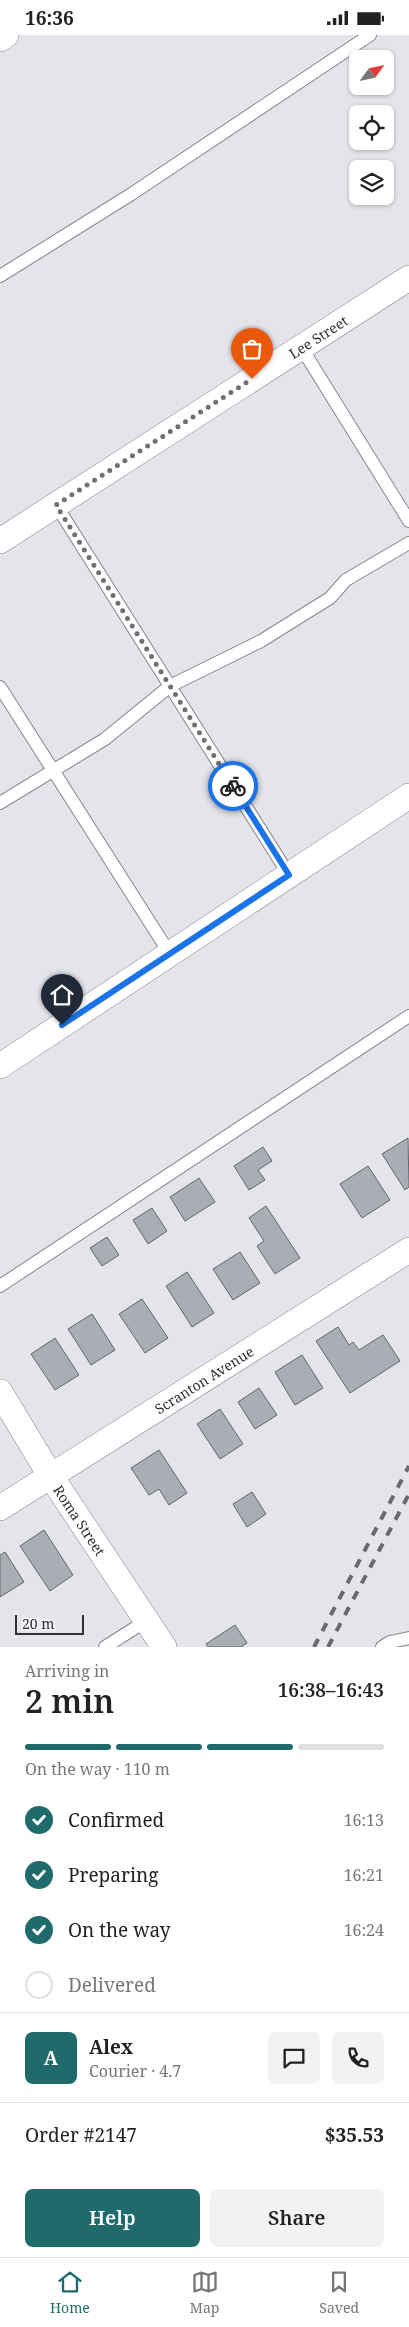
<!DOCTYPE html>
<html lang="en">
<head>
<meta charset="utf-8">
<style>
  :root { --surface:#fff; --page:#f2f2f2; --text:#222; --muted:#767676; --line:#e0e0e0; --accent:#1f6b6b }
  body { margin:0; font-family:"Noto Serif",serif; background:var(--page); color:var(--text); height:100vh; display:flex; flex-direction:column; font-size:19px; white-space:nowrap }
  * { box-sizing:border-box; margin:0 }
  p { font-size:16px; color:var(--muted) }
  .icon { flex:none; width:28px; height:28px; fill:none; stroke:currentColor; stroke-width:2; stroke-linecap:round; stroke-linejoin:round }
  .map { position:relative; height:1612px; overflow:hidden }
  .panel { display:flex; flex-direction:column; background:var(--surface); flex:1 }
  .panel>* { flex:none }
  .needle { width:32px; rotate:57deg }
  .tools { position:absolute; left:349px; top:15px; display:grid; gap:10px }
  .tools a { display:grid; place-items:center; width:45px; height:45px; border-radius:8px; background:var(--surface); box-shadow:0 1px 4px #0004; font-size:25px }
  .scale { position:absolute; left:15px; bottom:12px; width:69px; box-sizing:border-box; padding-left:5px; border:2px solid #313134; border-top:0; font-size:14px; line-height:18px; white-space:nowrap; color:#313134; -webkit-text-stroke:4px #f1f1f9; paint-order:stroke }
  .pin { position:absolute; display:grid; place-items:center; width:42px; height:42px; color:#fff; margin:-51px -21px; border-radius:50% 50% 50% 0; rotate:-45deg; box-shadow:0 0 5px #0007 }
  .pin .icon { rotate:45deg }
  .courier { position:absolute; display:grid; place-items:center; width:50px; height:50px; margin:-25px; border:4px solid #1a73e8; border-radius:50%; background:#fff; color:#222; box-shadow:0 1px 6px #0007 }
  .summary em { font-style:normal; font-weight:600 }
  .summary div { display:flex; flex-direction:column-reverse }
  .summary { display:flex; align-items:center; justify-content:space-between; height:85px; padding:0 25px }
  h1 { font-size:32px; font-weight:600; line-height:38px }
  .bar { display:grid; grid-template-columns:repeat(4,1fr); gap:8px 5px; align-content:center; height:60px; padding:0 25px }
  .bar i { height:6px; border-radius:4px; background:var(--line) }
  .bar .on { background:var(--accent) }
  .bar p { grid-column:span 4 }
  .line { display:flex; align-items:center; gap:12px; padding:0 25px; border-top:1px solid var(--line) }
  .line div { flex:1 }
  .round { display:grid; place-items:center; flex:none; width:52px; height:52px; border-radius:8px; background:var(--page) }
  ol { padding:0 25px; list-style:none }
  li { display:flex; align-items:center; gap:15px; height:55px }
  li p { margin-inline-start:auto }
  li .icon { padding:5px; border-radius:50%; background:var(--accent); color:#fff; stroke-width:4 }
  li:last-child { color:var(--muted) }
  li i { width:28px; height:28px; border:2px solid var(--line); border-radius:50% }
  .cta { display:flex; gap:10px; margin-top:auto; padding:10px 25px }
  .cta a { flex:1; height:58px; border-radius:8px; background:var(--accent); color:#fff; font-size:20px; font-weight:600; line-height:58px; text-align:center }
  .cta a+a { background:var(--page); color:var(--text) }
  .status { display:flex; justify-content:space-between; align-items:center; height:35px; padding:0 25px; background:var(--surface); direction:ltr }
  .status svg { height:14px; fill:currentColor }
  .tabs { display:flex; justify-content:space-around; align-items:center; height:70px; border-top:1px solid var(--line); background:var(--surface); font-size:14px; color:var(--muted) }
  .tabs a { display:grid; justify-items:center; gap:2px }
  .tabs .on { color:var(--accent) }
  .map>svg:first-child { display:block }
  .building { fill:#aaadb3; stroke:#64666d }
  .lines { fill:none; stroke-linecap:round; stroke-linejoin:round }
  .service-casing { stroke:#85858c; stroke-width:14 }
  .minor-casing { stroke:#85858c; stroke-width:26 }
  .service { stroke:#fff; stroke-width:12 }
  .minor { stroke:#fff; stroke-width:25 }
  .rail { stroke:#6a6a6e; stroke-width:4; stroke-dasharray:9 9; stroke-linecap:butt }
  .done { stroke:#707074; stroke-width:5; stroke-dasharray:0 9 }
  .route { stroke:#1a73e8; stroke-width:6 }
  .labels { text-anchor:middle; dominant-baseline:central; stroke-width:4; stroke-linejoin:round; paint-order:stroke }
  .street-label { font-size:14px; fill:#313134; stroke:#f1f1f9 }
</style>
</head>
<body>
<div class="status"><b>16:36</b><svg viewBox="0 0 49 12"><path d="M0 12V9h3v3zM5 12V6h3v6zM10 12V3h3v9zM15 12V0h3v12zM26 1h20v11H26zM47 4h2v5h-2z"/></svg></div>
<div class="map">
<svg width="409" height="1612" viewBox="0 0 409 1612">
  <rect width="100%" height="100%" fill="#e4e4eb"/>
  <g class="building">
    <polygon points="408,1103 409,1152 405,1155 382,1119"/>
    <polygon points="263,1112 272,1126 258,1135 265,1145 249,1155 234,1131"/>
    <polygon points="368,1131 390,1165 362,1183 340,1149"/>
    <polygon points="199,1143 215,1167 185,1186 170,1162"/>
    <polygon points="266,1171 300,1223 275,1239 257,1211 264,1206 249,1183"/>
    <polygon points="152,1173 167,1196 148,1209 133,1185"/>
    <polygon points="107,1202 119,1220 102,1231 90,1213"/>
    <polygon points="240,1217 260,1248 233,1265 213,1234"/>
    <polygon points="187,1237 214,1278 192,1292 166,1251"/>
    <polygon points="142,1264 168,1303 145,1318 119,1279"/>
    <polygon points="92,1279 115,1315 91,1330 68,1294"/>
    <polygon points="338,1292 349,1310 353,1307 359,1315 383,1300 400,1326 350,1358 316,1306"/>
    <polygon points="55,1303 79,1340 55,1355 31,1319"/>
    <polygon points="302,1320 323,1353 295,1370 275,1337"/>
    <polygon points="259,1353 277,1380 255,1394 238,1367"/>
    <polygon points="220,1374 243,1409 220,1424 197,1389"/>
    <polygon points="159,1415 187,1458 169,1470 159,1454 149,1460 131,1433"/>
    <polygon points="252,1457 266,1479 247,1492 233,1469"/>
    <polygon points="44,1495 73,1540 50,1556 20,1511"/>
    <polygon points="5,1517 24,1547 0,1562 0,1520"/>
    <polygon points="235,1590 247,1608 241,1612 208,1612 206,1609"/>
  </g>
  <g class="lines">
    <defs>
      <g id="service">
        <polyline points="0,241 130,160 370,0"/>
        <polyline points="301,312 409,486"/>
        <polyline points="56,470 289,840"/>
        <polyline points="0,652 170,919"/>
        <polyline points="0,768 105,704 170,651 261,606 330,563 346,545 409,508"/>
        <polyline points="0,1251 409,981"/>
        <polyline points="105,1612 146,1586"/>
        <polyline points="382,1612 390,1607 409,1603"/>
      </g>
      <g id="minor">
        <polyline points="0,4 6,0"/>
        <path id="s1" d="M 0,506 L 409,243"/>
        <polyline points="0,1031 409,761"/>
        <path id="s2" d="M 0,1357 L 50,1440 L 164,1612"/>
        <path id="s3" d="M 0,1473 L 409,1215"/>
      </g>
    </defs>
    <use href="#service" class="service-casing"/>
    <use href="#minor" class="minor-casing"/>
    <use href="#service" class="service"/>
    <use href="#minor" class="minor"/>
    <g class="rail">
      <polyline points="314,1612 409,1431"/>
      <polyline points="328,1612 409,1459"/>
    </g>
  </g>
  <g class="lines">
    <polyline class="done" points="233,751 56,470 252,344"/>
    <polyline class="route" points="62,990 289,840 233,751"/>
  </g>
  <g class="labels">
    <g class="street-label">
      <text stroke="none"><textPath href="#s1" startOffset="378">Lee Street</textPath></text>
      <text stroke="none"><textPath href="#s3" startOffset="241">Scranton Avenue</textPath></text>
      <text stroke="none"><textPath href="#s2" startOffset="151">Roma Street</textPath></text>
    </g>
  </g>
</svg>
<div class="tools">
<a><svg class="needle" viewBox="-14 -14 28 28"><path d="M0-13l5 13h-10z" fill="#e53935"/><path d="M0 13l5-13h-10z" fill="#767676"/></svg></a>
<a><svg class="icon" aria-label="locate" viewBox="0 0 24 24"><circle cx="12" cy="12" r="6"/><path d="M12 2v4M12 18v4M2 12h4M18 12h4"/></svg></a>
<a><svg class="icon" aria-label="layers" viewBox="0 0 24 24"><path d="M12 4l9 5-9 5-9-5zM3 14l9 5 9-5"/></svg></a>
</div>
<div class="scale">20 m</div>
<div class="pin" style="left:252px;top:344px;background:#ea580c"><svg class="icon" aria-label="bag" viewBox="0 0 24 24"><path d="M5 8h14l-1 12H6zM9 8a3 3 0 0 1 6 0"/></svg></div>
<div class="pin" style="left:62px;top:990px;background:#1f2937"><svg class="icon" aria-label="home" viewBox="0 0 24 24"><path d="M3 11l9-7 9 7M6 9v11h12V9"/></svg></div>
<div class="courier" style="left:233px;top:751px"><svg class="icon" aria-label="bike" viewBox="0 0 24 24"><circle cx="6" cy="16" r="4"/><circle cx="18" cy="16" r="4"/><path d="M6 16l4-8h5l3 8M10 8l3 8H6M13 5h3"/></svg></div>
</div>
<section class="panel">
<div class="summary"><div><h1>2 min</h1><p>Arriving in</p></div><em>16:38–16:43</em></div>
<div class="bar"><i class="on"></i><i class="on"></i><i class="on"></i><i></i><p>On the way · 110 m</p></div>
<ol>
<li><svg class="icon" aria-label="check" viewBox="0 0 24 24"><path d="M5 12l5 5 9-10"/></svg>Confirmed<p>16:13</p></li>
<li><svg class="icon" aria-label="check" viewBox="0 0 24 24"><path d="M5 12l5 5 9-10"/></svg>Preparing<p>16:21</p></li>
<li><svg class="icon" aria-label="check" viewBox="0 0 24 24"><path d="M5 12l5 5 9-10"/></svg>On the way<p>16:24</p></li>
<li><i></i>Delivered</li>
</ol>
<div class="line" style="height:90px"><b class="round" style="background:var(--accent);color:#fff">A</b><div><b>Alex</b><p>Courier · 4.7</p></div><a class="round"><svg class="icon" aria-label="chat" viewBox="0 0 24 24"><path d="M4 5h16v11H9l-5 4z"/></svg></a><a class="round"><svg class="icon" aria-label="phone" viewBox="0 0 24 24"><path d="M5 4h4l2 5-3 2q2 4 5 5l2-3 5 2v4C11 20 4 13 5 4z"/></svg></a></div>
<div class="line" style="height:65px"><div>Order #2147</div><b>$35.53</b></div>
<div class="cta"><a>Help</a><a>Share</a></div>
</section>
<nav class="tabs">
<a class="on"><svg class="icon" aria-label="home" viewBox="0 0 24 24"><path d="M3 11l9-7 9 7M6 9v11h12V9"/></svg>Home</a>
<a><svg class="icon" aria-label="map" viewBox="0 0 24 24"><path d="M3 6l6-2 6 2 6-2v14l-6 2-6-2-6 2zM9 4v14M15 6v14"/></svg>Map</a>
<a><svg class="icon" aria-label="saved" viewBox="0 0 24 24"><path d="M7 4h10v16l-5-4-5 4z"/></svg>Saved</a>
</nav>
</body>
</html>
